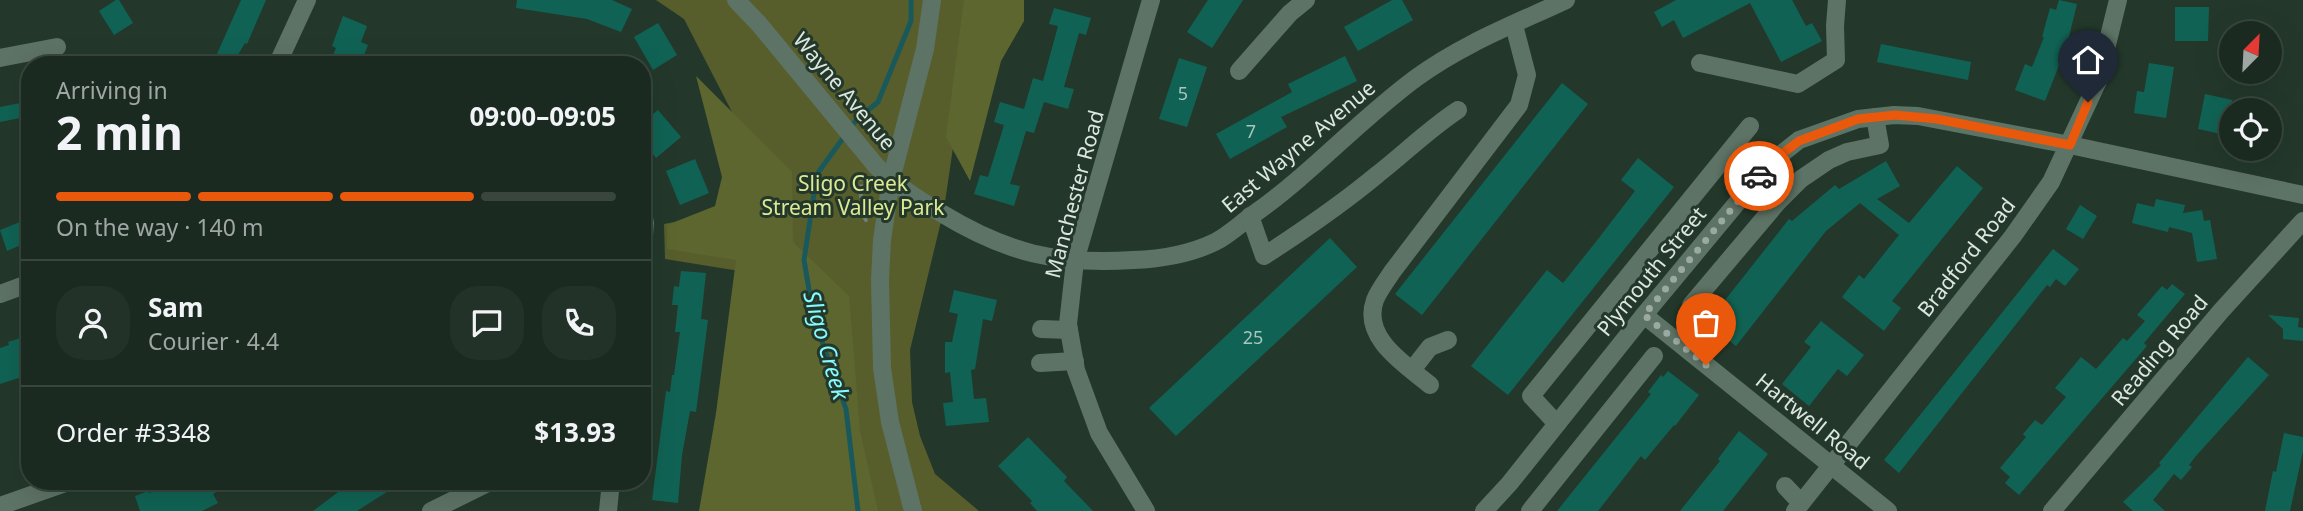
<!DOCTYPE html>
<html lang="en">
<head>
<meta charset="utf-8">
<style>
  :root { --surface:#1a2a20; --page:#233229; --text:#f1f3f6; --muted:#9fa7a5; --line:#38463e; --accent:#ea580c }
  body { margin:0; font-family:"Noto Sans",sans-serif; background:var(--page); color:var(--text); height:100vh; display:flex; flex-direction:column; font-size:26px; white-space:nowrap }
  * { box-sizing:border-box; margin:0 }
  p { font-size:23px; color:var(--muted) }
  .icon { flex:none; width:38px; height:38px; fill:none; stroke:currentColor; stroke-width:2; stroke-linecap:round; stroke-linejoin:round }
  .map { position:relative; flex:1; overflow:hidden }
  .sheet { position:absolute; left:21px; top:56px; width:630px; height:434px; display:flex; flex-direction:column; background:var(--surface); border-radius:28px; box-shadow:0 7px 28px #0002,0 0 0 2px var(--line) }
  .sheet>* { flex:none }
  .needle { width:46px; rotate:24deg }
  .fabs { position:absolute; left:2219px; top:21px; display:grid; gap:14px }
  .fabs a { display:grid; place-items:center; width:63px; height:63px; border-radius:50%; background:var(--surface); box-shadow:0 7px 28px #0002,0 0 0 2px var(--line); font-size:35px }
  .pin { position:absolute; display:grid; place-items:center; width:60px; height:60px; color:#fff; margin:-72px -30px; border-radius:50% 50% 50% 0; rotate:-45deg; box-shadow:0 0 7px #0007 }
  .pin .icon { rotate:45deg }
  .courier { position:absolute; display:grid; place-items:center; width:70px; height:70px; margin:-35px; border:5px solid #ea580c; border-radius:50%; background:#fff; color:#222; box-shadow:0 2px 9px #0007 }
  .head em { font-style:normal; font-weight:700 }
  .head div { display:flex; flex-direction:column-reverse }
  .head { display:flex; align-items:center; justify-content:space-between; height:119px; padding:0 35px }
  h1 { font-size:46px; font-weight:700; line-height:52px }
  .bar { display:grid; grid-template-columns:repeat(4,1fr); gap:10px 7px; align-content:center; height:84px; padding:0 35px }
  .bar i { height:9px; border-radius:5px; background:var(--line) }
  .bar .selected { background:var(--accent) }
  .bar p { grid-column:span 4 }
  .line { display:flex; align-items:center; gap:18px; padding:0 35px; border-top:2px solid var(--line) }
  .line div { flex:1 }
  .round { display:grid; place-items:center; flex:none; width:74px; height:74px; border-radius:28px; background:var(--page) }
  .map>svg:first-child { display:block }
  .green { fill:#575e2c }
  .forest { fill:#5e662f }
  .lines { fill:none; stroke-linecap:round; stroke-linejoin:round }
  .stream { stroke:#1a595b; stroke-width:5 }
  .building { fill:#106354 }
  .path { stroke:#6f8075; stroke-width:3.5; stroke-dasharray:5 3.5; stroke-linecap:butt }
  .minor { stroke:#5d7365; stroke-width:18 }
  .done { stroke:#9baaa0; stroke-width:7; stroke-dasharray:0 12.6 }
  .route { stroke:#ea580c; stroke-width:9 }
  .labels { text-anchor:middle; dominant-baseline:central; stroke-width:6; stroke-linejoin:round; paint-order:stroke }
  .number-label { font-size:18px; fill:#a8c6bc }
  .street-label { font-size:21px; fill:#dbe7df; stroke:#23382b }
  .park-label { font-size:21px; fill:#ddea95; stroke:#23382b }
  .water-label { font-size:23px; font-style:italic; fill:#84fbfe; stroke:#23382b }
</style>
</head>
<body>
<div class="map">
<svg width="2303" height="511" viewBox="0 0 2303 511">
  <rect width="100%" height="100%" fill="#23382b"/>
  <polygon class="green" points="656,0 985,0 955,134 944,209 910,350 912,402 920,436 935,474 979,511 719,511 752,273 665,259 664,224 762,205 748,143 684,19"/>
  <g class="forest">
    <polygon points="964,0 1024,0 1024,21 1001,61 970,181 946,137"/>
    <polygon points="696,76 792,172 793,242 849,296 860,431 878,511 699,511 716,413 736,260 667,249 667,225 715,206 722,177"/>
  </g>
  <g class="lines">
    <polyline class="stream" points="858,511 846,409 814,319 804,260 817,174 857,119 878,102 911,21 911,0"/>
  </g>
  <g class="building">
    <polygon points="116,0 119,0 133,23 114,35 99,11"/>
    <polygon points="241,0 266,0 247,44 245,43 232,65 212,65"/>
    <polygon points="517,0 612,0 632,9 621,32 587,19 516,8"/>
    <polygon points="1208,0 1243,0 1212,48 1187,32"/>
    <polygon points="1392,0 1402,0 1413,20 1358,51 1344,27"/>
    <polygon points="1676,0 1792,0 1806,26 1812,23 1822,41 1781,62 1750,3 1683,38 1674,20 1662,27 1654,12"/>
    <polygon points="2059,0 2077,4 2067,45 2045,101 2015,90 2025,64 2032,67 2044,37 2042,37 2050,8 2056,10"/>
    <polygon points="2175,7 2209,7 2208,41 2175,41"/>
    <polygon points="1054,8 1091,18 1086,35 1079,33 1064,87 1074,89 1068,109 1044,102 1034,133 1026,131 1010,184 1020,186 1014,206 974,194 980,175 988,177 1004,125 994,122 1000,102 1024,109 1033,78 1043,81 1058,26 1049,24"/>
    <polygon points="343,16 367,26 361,42 368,45 360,65 329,65 336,48 332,46"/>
    <polygon points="658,23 677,55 653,70 634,37"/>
    <polygon points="1881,44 1971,62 1968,80 1877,62"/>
    <polygon points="1345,56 1357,81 1281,117 1287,127 1230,159 1216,134 1292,92 1288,84"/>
    <polygon points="1179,58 1207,67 1187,127 1159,119"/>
    <polygon points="2149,63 2174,67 2166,118 2134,113 2137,91 2144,92"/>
    <polygon points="1562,83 1588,104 1422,315 1395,294"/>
    <polygon points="2205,94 2232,100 2231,129 2227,128 2226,135 2198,129"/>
    <polygon points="30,101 30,116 0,122 0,107"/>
    <polygon points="658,110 681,137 656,158 647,146 650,144 642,134 642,123"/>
    <polygon points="1638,158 1674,187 1508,395 1471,366 1547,270 1563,283 1595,243 1635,191 1621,180"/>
    <polygon points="695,159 709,193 680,205 666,171"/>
    <polygon points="1886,161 1900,186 1877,199 1909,223 1957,166 1983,188 1892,301 1901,308 1884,331 1842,297 1859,275 1864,279 1899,235 1860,203 1826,231 1736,346 1707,323 1789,219 1792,221 1835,185 1839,189"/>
    <polygon points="2156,199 2185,205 2183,213 2202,210 2204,221 2210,220 2217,259 2197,262 2192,233 2169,227 2168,232 2132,223 2137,203 2154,207"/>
    <polygon points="2080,205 2097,216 2083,239 2066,229"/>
    <polygon points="25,220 30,231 30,241 7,251 0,230"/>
    <polygon points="1330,238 1357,267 1176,436 1149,408"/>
    <polygon points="2053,249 2079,269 2065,286 2056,279 2050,287 2047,285 1899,473 1884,460"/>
    <polygon points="681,271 706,273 701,319 708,320 696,412 690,411 682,455 678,503 652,500 666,391 670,392 672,375 674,375 680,332 675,332 678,305 672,305 674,286 679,287"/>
    <polygon points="2172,284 2185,294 2144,343 2147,346 2019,495 2005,483 2010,477 2000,468 2026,437 2023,434 2035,420 2042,425 2066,397 2055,388 2081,357 2096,369 2123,338 2127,341 2145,321 2137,315 2162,286 2167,290"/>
    <polygon points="954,290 997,300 992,321 983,319 975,369 971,370 974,399 986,398 989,422 946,426 943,403 953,402 950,372 945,373 945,342 952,342 958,314 949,312"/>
    <polygon points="2268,315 2299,318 2298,327 2303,328 2303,341 2283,339 2283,329"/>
    <polygon points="1821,321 1864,355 1847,376 1838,369 1809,406 1782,384 1811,347 1804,342"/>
    <polygon points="24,337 30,357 30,364 25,365 28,375 0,384 0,348 9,345 8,342"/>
    <polygon points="2248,357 2269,375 2195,457 2189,465 2192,467 2181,480 2174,474 2153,500 2165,511 2133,511 2123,502 2161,465 2159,463"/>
    <polygon points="1668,371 1699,395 1675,426 1674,425 1645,460 1641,456 1598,511 1557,511 1651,394 1648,392 1661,375 1663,377"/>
    <polygon points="1739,431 1768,454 1723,511 1680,511 1720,461 1718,459"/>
    <polygon points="2284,433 2303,437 2303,451 2290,511 2265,511 2273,471 2276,472"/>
    <polygon points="1028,437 1067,477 1064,481 1093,511 1037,511 1030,503 1032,501 998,466"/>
    <polygon points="183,481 234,481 213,494 218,503 202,511 140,511 135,496 148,491 149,493 167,487 168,489"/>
    <polygon points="353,481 404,481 357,511 313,511"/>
  </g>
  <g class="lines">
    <polyline class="path" points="862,176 860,210 867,222"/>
    <g class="minor">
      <path d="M 736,0 L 759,24 L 877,167 C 897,186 918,199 941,213 C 1007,253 1056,265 1133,260 C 1160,259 1190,254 1215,242 C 1229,235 1241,223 1254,214 C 1312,173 1359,120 1416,78 C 1462,44 1515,24 1566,0"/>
      <polyline points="0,58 57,47"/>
      <polyline points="1700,63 1798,84 1836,60 1835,26 1837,0"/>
      <polyline points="277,65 307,0"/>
      <polyline points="1239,71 1290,13 1306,0"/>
      <polyline points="642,210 645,223 642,259"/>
      <path d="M 1250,216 L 1264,256 C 1304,230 1342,204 1378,174 C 1405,153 1429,129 1458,110"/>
      <polyline points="0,294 30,283"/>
      <polyline points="1691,305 1777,203 1801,179 1829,160 1847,152 1880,145 1875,117"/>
      <polyline points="1644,315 1888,511"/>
      <polyline points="1041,329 1069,330"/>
      <polyline points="1040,363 1075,361"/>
      <polyline points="1412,370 1430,347 1448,340"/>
      <path d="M 1430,385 C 1406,365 1361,338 1375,300 C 1379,290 1387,280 1392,272 L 1519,105 L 1527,75 L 1514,25"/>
      <polyline points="1557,424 1531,396 1750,126"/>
      <polyline points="1785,486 1801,503"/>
      <polyline points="0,506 71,481"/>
      <polyline points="431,511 492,481"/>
      <polyline points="608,511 611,481"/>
      <polyline points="913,511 890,422 882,368 880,280 882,240 891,180 925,49 932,0"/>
      <polyline points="1146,511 1099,433 1076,370 1068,324 1075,261 1151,0"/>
      <polyline points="1484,511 1509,484 1644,315 1770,163 1799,140 1858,119 1894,115 1918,116 2070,145 2303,195"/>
      <polyline points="1530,511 1654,356"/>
      <polyline points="1795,511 2013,236 2051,182 2098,81 2118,0"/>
      <polyline points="2052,511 2221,311 2303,221"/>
    </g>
  </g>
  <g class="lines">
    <polyline class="done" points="1706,365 1644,315 1759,176"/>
    <polyline class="route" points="1759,176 1770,163 1799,141 1858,119 1895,115 1937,119 2070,145 2088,102"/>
  </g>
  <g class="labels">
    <g class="number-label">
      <text x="1183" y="93">5</text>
      <text x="1251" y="131">7</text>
      <text x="1253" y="337">25</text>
    </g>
    <g class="street-label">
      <text transform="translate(845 91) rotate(50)">Wayne Avenue</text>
      <text transform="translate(1298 146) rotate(-40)">East Wayne Avenue</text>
      <text transform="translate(1074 194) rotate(-75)">Manchester Road</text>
      <text transform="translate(1966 257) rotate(-52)">Bradford Road</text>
      <text transform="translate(1651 271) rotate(-51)">Plymouth Street</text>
      <text transform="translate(2159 350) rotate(-50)">Reading Road</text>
      <text transform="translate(1813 421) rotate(39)">Hartwell Road</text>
    </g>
    <g class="park-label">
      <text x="853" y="183">Sligo Creek<tspan x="853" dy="24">Stream Valley Park</tspan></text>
    </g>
    <g class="water-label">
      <text transform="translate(827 345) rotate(74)">Sligo Creek</text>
    </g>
  </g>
</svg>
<div class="fabs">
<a><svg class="needle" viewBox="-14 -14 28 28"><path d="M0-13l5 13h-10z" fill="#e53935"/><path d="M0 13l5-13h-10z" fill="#9fa7a5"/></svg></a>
<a><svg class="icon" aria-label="locate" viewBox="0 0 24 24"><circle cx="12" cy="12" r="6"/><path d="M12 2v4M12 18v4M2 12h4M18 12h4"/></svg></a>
</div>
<div class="pin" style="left:1706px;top:365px;background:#ea580c"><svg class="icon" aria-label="bag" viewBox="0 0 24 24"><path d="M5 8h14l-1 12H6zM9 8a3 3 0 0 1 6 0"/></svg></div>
<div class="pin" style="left:2088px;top:102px;background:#1f2937"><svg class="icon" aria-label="home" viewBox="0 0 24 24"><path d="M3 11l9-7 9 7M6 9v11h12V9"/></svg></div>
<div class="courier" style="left:1759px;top:176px"><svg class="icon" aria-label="car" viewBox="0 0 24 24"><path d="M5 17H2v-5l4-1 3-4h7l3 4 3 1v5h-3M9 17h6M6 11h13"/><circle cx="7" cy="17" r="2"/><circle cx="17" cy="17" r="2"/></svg></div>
<section class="sheet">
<div class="head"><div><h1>2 min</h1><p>Arriving in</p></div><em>09:00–09:05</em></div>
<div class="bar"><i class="selected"></i><i class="selected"></i><i class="selected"></i><i></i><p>On the way · 140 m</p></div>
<div class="line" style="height:126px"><a class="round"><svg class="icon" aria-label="person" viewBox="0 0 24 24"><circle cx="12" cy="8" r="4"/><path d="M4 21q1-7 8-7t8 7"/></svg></a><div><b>Sam</b><p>Courier · 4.4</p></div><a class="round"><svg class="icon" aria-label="chat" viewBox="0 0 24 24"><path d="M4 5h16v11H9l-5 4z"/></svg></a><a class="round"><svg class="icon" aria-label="phone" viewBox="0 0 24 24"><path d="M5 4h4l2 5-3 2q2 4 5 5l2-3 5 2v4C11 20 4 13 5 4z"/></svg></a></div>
<div class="line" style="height:91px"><div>Order #3348</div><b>$13.93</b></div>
</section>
</div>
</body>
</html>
